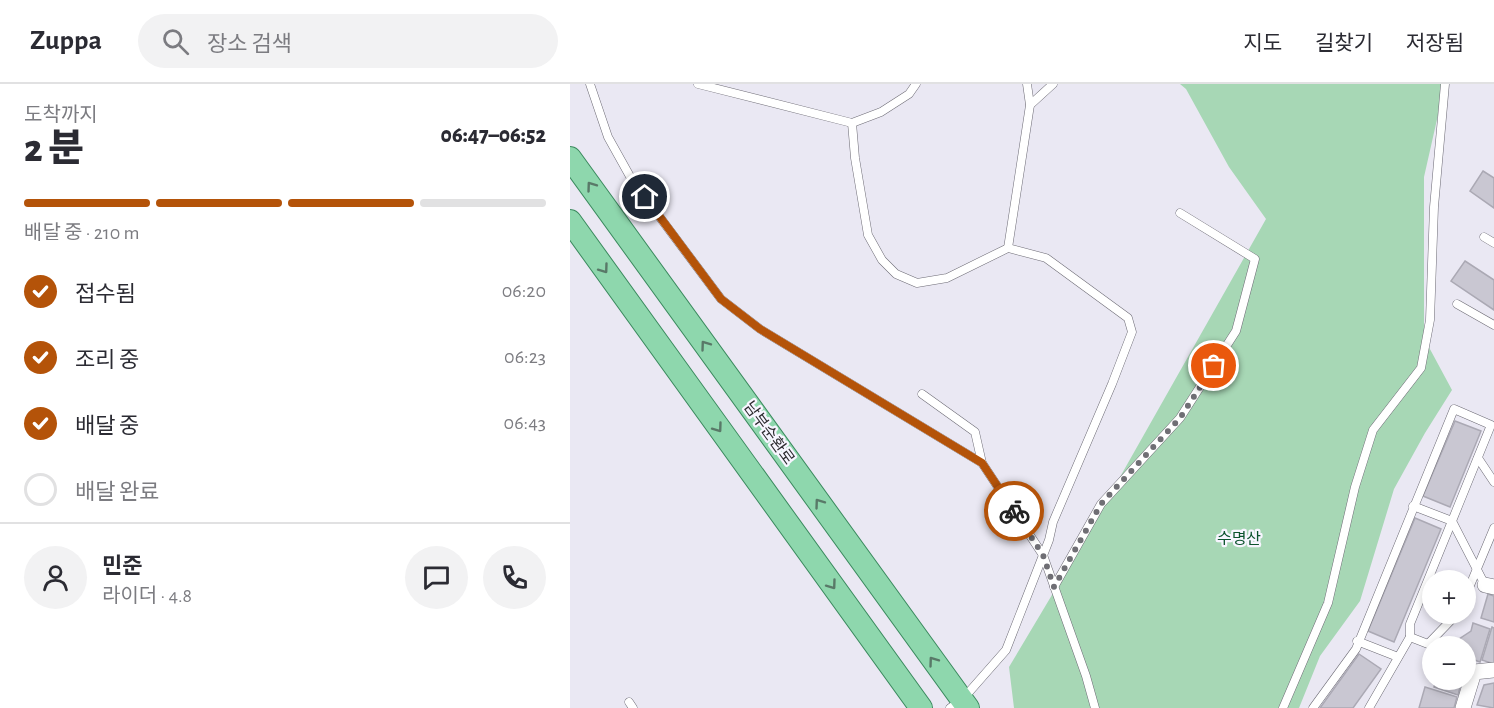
<!DOCTYPE html>
<html lang="ko">
<head>
<meta charset="utf-8">
<style>
  :root { --surface:#fff; --page:#f2f2f3; --text:#2b2b33; --muted:#7c7c81; --line:#e1e1e2; --accent:#b45309 }
  body { margin:0; font-family:"Alegreya Sans","Noto Sans KR",sans-serif; background:var(--page); color:var(--text); height:100vh; display:flex; flex-direction:column; font-size:22px; white-space:nowrap }
  * { box-sizing:border-box; margin:0 }
  p { font-size:20px; color:var(--muted) }
  .icon { flex:none; width:33px; height:33px; fill:none; stroke:currentColor; stroke-width:2; stroke-linecap:round; stroke-linejoin:round }
  .map { position:relative; flex:1; overflow:hidden }
  .details { display:flex; flex-direction:column; background:var(--surface); width:570px }
  .details>* { flex:none }
  .controls { position:absolute; left:852px; top:486px; display:grid; gap:12px }
  .controls a { display:grid; place-items:center; width:54px; height:54px; border-radius:50%; background:var(--surface); box-shadow:0 3px 9px #0003; font-size:30px }
  .pin { position:absolute; display:grid; place-items:center; width:51px; height:51px; color:#fff; margin:-26px; border:3px solid #fff; border-radius:50%; box-shadow:0 2px 6px #0007 }
  .courier { position:absolute; display:grid; place-items:center; width:60px; height:60px; margin:-30px; border:4px solid #b45309; border-radius:50%; background:#fff; color:#222; box-shadow:0 2px 8px #0007 }
  .summary em { font-style:normal; font-weight:800 }
  .summary div { display:flex; flex-direction:column-reverse }
  .summary { display:flex; align-items:center; justify-content:space-between; height:102px; padding:0 24px }
  h1 { font-size:39px; font-weight:800; line-height:45px }
  .bar { display:grid; grid-template-columns:repeat(4,1fr); gap:9px 6px; align-content:center; height:72px; padding:0 24px }
  .bar i { height:8px; border-radius:4px; background:var(--line) }
  .bar .on { background:var(--accent) }
  .bar p { grid-column:span 4 }
  .line { display:flex; align-items:center; gap:15px; padding:0 24px; border-top:2px solid var(--line) }
  .line div { flex:1 }
  .round { display:grid; place-items:center; flex:none; width:63px; height:63px; border-radius:32px; background:var(--page) }
  ol { padding:0 24px; list-style:none }
  li { display:flex; align-items:center; gap:18px; height:66px }
  li p { margin-inline-start:auto }
  li .icon { padding:6px; border-radius:50%; background:var(--accent); color:#fff; stroke-width:4 }
  li:last-child { color:var(--muted) }
  li i { width:33px; height:33px; border:3px solid var(--line); border-radius:50% }
  header { display:flex; align-items:center; gap:36px; box-sizing:border-box; height:84px; padding:0 30px; background:var(--surface); border-bottom:2px solid var(--line) }
  header strong { font-size:28px }
  nav { display:flex; gap:33px; margin-inline-start:auto; font-size:21px }
  .search { width:420px; height:54px; background:var(--page); display:flex; align-items:center; gap:15px; box-sizing:border-box; padding:0 21px; border-radius:33px; color:var(--muted); font-size:22px }
  main { display:flex; flex:1; min-height:0 }
  .map>svg:first-child { display:block }
  .green { fill:#a7d7b5 }
  .building { fill:#c9c7d2; stroke:#aba9b4; stroke-width:1.5 }
  .lines { fill:none; stroke-linecap:round; stroke-linejoin:round }
  .service-casing { stroke:#6d6b75; stroke-width:9 }
  .minor-casing { stroke:#6d6b75; stroke-width:16 }
  .primary-casing { stroke:#3b8a5e; stroke-width:24 }
  .service { stroke:#fff; stroke-width:8 }
  .minor { stroke:#fff; stroke-width:15 }
  .primary { stroke:#8ed7ad; stroke-width:22 }
  .oneway { stroke:#597968 }
  .done { stroke:#6f6e74; stroke-width:6; stroke-dasharray:0 10.8 }
  .route { stroke:#b45309; stroke-width:8 }
  .labels { text-anchor:middle; dominant-baseline:central; stroke-width:4.5; stroke-linejoin:round; paint-order:stroke }
  .street-label { font-size:16px; fill:#2d2c30; stroke:#f7f5ff }
  .park-label { font-size:16px; fill:#0b532d; stroke:#f7f5ff }
</style>
</head>
<body>
<header>
<strong>Zuppa</strong>
<div class="search"><svg class="icon" aria-label="search" viewBox="0 0 24 24"><circle cx="10" cy="10" r="6"/><path d="M15 15l6 6"/></svg>장소 검색</div>
<nav><a>지도</a><a>길찾기</a><a>저장됨</a></nav>
</header>
<main>
<section class="details">
<div class="summary"><div><h1>2 분</h1><p>도착까지</p></div><em>06:47–06:52</em></div>
<div class="bar"><i class="on"></i><i class="on"></i><i class="on"></i><i></i><p>배달 중 · 210 m</p></div>
<ol>
<li><svg class="icon" aria-label="check" viewBox="0 0 24 24"><path d="M5 12l5 5 9-10"/></svg>접수됨<p>06:20</p></li>
<li><svg class="icon" aria-label="check" viewBox="0 0 24 24"><path d="M5 12l5 5 9-10"/></svg>조리 중<p>06:23</p></li>
<li><svg class="icon" aria-label="check" viewBox="0 0 24 24"><path d="M5 12l5 5 9-10"/></svg>배달 중<p>06:43</p></li>
<li><i></i>배달 완료</li>
</ol>
<div class="line" style="height:108px"><a class="round"><svg class="icon" aria-label="person" viewBox="0 0 24 24"><circle cx="12" cy="8" r="4"/><path d="M4 21q1-7 8-7t8 7"/></svg></a><div><b>민준</b><p>라이더 · 4.8</p></div><a class="round"><svg class="icon" aria-label="chat" viewBox="0 0 24 24"><path d="M4 5h16v11H9l-5 4z"/></svg></a><a class="round"><svg class="icon" aria-label="phone" viewBox="0 0 24 24"><path d="M5 4h4l2 5-3 2q2 4 5 5l2-3 5 2v4C11 20 4 13 5 4z"/></svg></a></div>
</section>
<div class="map">
<svg width="924" height="624" viewBox="0 0 924 624">
  <rect width="100%" height="100%" fill="#eae8f3"/>
  <polygon class="green" points="610,0 875,0 854,93 854,254 882,306 855,349 824,405 790,517 750,572 729,624 444,624 439,583 507,469 696,135 659,83 616,5"/>
  <g class="building">
    <polygon points="913,87 924,94 924,124 900,107"/>
    <polygon points="895,177 924,196 924,226 881,197"/>
    <polygon points="885,337 911,347 880,423 853,412"/>
    <polygon points="845,434 871,445 824,558 798,547"/>
    <polygon points="918,510 924,512 924,538 911,534"/>
    <polygon points="903,539 920,545 910,578 896,573 896,562 884,562 886,557 901,547"/>
    <polygon points="922,543 924,544 924,580 912,576"/>
    <polygon points="789,570 811,585 783,624 750,624"/>
    <polygon points="866,596 892,596 888,611 864,603"/>
    <polygon points="924,599 924,624 907,621 914,601"/>
    <polygon points="855,603 887,613 884,624 849,624"/>
  </g>
  <g class="lines">
    <defs>
      <g id="service">
        <polyline points="20,0 38,53 62,96 151,215 190,245 412,379"/>
        <polyline points="128,0 282,39 311,28 339,10 346,0"/>
        <polyline points="460,21 483,0"/>
        <polyline points="282,39 285,74 298,151 312,176 326,190 347,199 377,194 438,164 476,174 558,234 562,248 542,300 483,438 479,456 436,566 392,616 380,624"/>
        <polyline points="914,153 924,159"/>
        <polyline points="438,164 460,21 457,0"/>
        <polyline points="887,220 924,241"/>
        <polyline points="352,310 405,348 412,379 473,471 516,592 525,624"/>
        <polyline points="908,374 924,398"/>
        <polyline points="484,503 531,420 610,334 666,247 685,175 610,129"/>
        <polyline points="896,511 924,444"/>
        <polyline points="840,553 840,540 882,437 843,422"/>
        <polyline points="787,557 828,573"/>
        <polyline points="59,618 63,624"/>
        <polyline points="713,624 758,519 785,403 803,346 851,284 860,236 864,123 875,0"/>
        <polyline points="743,624 786,565 884,325 921,341 882,437 915,501"/>
        <polyline points="799,624 840,553 858,560 887,530"/>
      </g>
      <g id="minor">
        <polyline points="915,501 924,503"/>
        <polyline points="893,624 904,588 924,586"/>
      </g>
      <g id="primary">
        <polyline points="0,74 398,624"/>
        <polyline points="0,137 351,624"/>
      </g>
    </defs>
    <use href="#service" class="service-casing"/>
    <use href="#minor" class="minor-casing"/>
    <use href="#primary" class="primary-casing"/>
    <use href="#service" class="service"/>
    <use href="#minor" class="minor"/>
    <use href="#primary" class="primary"/>
  </g>
  <defs><path id="oneway-chevron" d="M-2-3.5L2.5 0L-2 3.5" fill="none" stroke-width="1.6" stroke-linecap="round" stroke-linejoin="round" transform="scale(1.5)"/></defs>
  <g class="oneway">
    <use href="#oneway-chevron" transform="translate(21 102) rotate(-126)"/>
    <use href="#oneway-chevron" transform="translate(34 185) rotate(54)"/>
    <use href="#oneway-chevron" transform="translate(135 261) rotate(-126)"/>
    <use href="#oneway-chevron" transform="translate(148 344) rotate(54)"/>
    <use href="#oneway-chevron" transform="translate(249 419) rotate(-126)"/>
    <use href="#oneway-chevron" transform="translate(262 501) rotate(54)"/>
    <use href="#oneway-chevron" transform="translate(363 577) rotate(-126)"/>
  </g>
  <g class="lines">
    <polyline class="done" points="444,427 473,471 484,503 531,420 610,334 644,282"/>
    <polyline class="route" points="75,113 151,215 190,245 412,379 444,427"/>
  </g>
  <g class="labels">
    <g class="street-label">
      <text transform="translate(199 349) rotate(54)">남부순환로</text>
    </g>
    <g class="park-label">
      <text x="669" y="455">수명산</text>
    </g>
  </g>
</svg>
<div class="controls">
<a>+</a>
<a>−</a>
</div>
<div class="pin" style="left:644px;top:282px;background:#ea580c"><svg class="icon" aria-label="bag" viewBox="0 0 24 24"><path d="M5 8h14l-1 12H6zM9 8a3 3 0 0 1 6 0"/></svg></div>
<div class="pin" style="left:75px;top:113px;background:#1f2937"><svg class="icon" aria-label="home" viewBox="0 0 24 24"><path d="M3 11l9-7 9 7M6 9v11h12V9"/></svg></div>
<div class="courier" style="left:444px;top:427px"><svg class="icon" aria-label="bike" viewBox="0 0 24 24"><circle cx="6" cy="16" r="4"/><circle cx="18" cy="16" r="4"/><path d="M6 16l4-8h5l3 8M10 8l3 8H6M13 5h3"/></svg></div>
</div>
</main>
</body>
</html>
